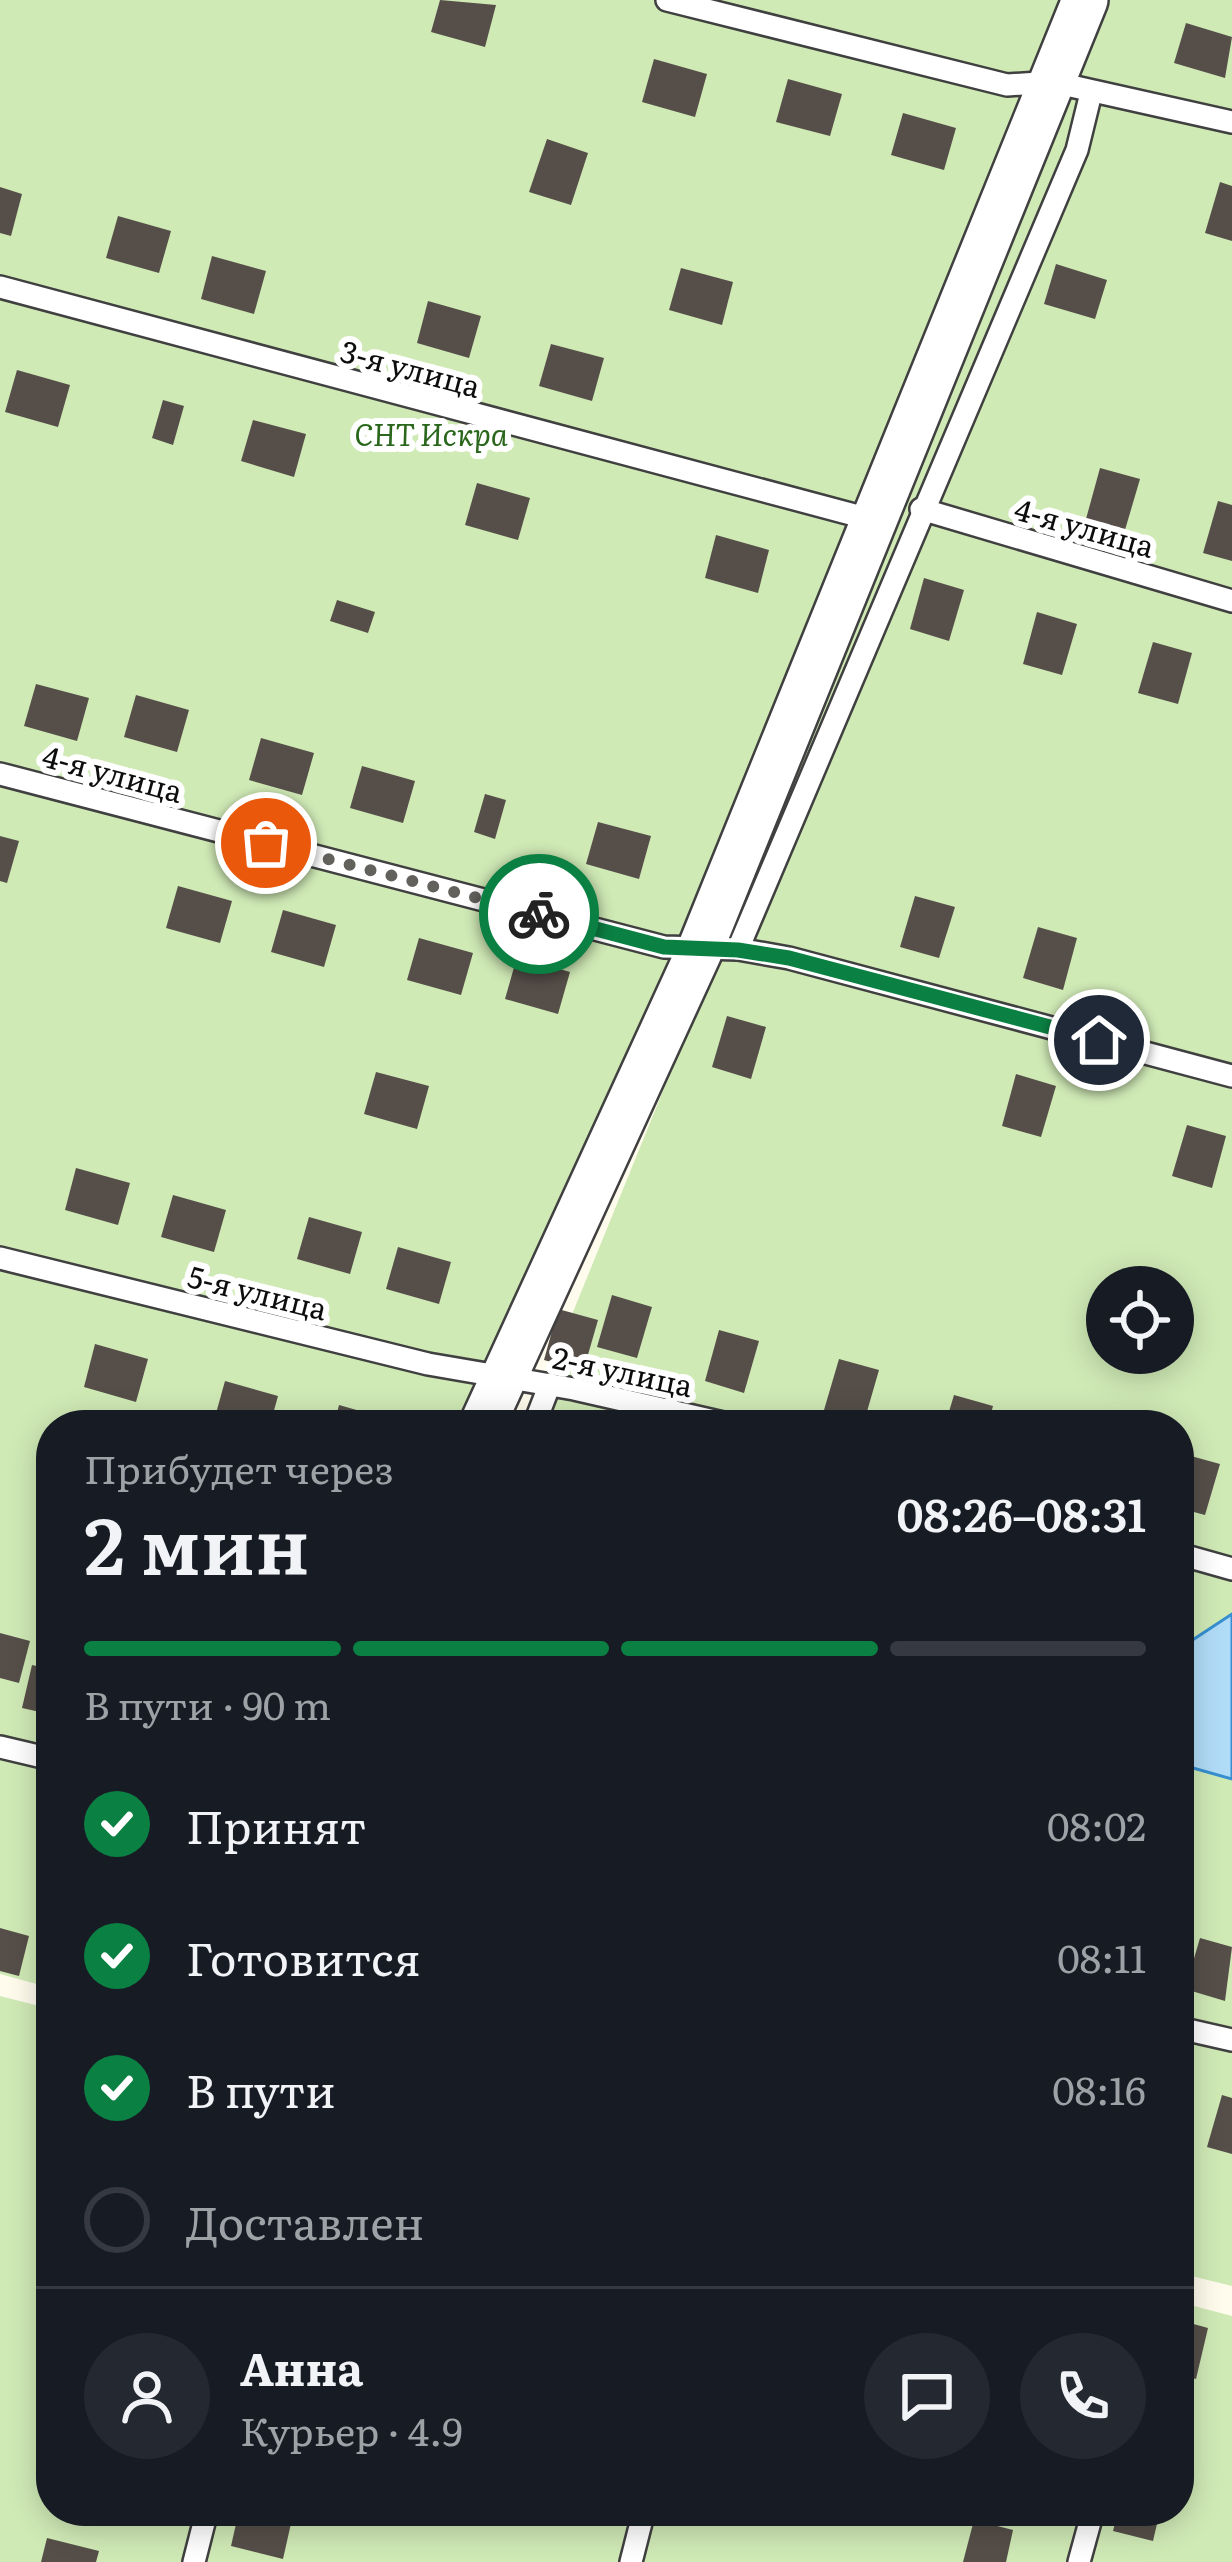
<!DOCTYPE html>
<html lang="ru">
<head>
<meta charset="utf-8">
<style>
  :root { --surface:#171b24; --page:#242831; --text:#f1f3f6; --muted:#9ea1a6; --line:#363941; --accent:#0b8043 }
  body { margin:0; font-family:Literata,serif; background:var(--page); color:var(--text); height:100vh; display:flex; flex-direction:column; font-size:45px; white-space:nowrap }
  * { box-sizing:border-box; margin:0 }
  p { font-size:39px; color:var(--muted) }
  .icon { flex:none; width:66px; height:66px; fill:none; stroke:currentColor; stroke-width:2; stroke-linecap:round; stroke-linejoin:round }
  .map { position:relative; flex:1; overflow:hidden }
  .details { position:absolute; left:36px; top:1410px; width:1158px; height:1116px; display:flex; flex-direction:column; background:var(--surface); border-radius:48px; box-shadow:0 6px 30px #0003 }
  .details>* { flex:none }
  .controls { position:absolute; left:1086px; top:1266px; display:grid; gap:24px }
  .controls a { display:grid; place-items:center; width:108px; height:108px; border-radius:50%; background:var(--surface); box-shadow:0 6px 30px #0003; font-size:60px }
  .pin { position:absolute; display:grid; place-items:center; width:102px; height:102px; color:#fff; margin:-51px; border:6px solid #fff; border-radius:50%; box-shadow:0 3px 12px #0007 }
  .courier { position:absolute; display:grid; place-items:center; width:120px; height:120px; margin:-60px; border:9px solid #0b8043; border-radius:50%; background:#fff; color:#222; box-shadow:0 3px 15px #0007 }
  .headline em { font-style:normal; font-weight:600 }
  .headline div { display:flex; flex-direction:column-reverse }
  .headline { display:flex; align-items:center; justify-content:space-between; height:204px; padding:0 48px }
  h1 { font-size:78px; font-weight:600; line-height:90px }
  .bar { display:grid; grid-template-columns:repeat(4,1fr); gap:18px 12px; align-content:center; height:144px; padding:0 48px }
  .bar i { height:15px; border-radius:9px; background:var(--line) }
  .bar .selected { background:var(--accent) }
  .bar p { grid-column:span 4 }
  .line { display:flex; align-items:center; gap:30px; padding:0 48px; border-top:3px solid var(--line) }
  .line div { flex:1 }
  .round { display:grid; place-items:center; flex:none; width:126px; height:126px; border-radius:63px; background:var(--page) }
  ol { padding:0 48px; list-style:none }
  li { display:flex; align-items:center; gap:36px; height:132px }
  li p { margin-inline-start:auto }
  li .icon { padding:12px; border-radius:50%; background:var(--accent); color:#fff; stroke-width:4 }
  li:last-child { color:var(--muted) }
  li i { width:66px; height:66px; border:6px solid var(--line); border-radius:50% }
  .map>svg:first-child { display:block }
  .green { fill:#d0eab6; fill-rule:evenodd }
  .water { fill:#b1dcf8; stroke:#368fd1; stroke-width:3 }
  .building { fill:#564f49 }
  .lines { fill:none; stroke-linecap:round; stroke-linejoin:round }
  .service-casing { stroke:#404040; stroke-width:26 }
  .minor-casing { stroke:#404040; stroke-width:50 }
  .service { stroke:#fff; stroke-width:21 }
  .minor { stroke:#fff; stroke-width:45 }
  .done { stroke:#62615c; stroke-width:12; stroke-dasharray:0 21.6 }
  .route { stroke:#0b8043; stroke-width:15 }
  .labels { text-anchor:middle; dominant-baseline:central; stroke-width:12; stroke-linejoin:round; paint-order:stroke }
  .street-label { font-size:30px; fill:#0d0d0d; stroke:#fff }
  .park-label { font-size:30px; font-style:italic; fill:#2a671c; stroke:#fff }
</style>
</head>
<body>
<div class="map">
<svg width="1232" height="2562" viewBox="0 0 1232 2562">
  <rect width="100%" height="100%" fill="#fffcee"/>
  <g class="green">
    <polygon points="0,0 1068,0 504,1425 51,1425 51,1988 0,1974"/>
    <path d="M 1107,0 L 1232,0 L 1232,2286 L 1179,2273 L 1179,1425 L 527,1425 ZM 1107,1287 L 1173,1287 L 1173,1353 L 1107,1353 Z"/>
    <polygon points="0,1996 51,2009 51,2511 1179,2511 1179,2302 1232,2316 1232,2562 0,2562"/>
  </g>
  <polygon class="water" points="1232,1614 1232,1779 1179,1764 1179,1670 1188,1643"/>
  <g class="building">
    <polygon points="440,0 496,5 485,47 431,32"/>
    <polygon points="1186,23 1232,37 1225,78 1174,63"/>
    <polygon points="654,59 707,74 695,117 642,102"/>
    <polygon points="788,79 842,94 830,136 776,122"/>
    <polygon points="903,113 956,128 944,170 891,155"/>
    <polygon points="547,139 588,153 571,205 529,192"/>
    <polygon points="1220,182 1232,186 1232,241 1205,233"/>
    <polygon points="0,187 22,194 11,236 0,233"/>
    <polygon points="118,216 171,231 159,273 106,258"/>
    <polygon points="212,256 266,271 254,314 201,299"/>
    <polygon points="1056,264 1107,280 1095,319 1044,304"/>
    <polygon points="681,268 733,282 722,325 669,310"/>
    <polygon points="428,301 481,316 469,358 417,343"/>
    <polygon points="551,344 604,358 592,401 539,386"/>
    <polygon points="17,370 70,385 58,427 5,412"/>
    <polygon points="163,400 184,406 173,445 152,438"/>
    <polygon points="253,420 306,434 294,477 241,461"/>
    <polygon points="1100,468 1140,479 1125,530 1086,519"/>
    <polygon points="477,483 530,498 518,540 465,525"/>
    <polygon points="1218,501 1232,505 1232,561 1203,553"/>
    <polygon points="716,535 769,550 758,593 705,578"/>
    <polygon points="924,578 964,590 949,641 910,629"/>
    <polygon points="337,600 375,612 368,633 330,621"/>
    <polygon points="1037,612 1077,624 1062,675 1023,664"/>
    <polygon points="1153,642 1192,653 1178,704 1138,693"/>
    <polygon points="36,684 89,698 77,741 24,726"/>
    <polygon points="136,695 189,710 177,752 124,737"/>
    <polygon points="261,738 314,753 302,795 249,780"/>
    <polygon points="362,766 415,781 403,823 350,808"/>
    <polygon points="485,794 506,800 495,839 474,832"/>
    <polygon points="598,822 651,836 639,879 586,864"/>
    <polygon points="0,836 19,841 7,883 0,881"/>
    <polygon points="178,886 232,901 220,943 166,928"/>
    <polygon points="915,896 955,907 939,958 900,947"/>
    <polygon points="283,910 336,925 324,967 271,952"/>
    <polygon points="1038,927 1077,938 1063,990 1023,978"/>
    <polygon points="419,938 473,953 461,995 407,980"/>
    <polygon points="517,957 570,972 558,1014 505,999"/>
    <polygon points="727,1016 766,1027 751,1079 712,1067"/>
    <polygon points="376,1072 429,1086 417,1129 364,1114"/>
    <polygon points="1016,1074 1056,1086 1041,1137 1002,1126"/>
    <polygon points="1187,1125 1226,1136 1212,1188 1172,1176"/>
    <polygon points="76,1168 130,1183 118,1225 65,1210"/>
    <polygon points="173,1195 226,1210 214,1252 161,1237"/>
    <polygon points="309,1217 362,1232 350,1274 297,1259"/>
    <polygon points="398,1247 451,1262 439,1304 386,1289"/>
    <polygon points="612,1295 652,1307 637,1358 597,1347"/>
    <polygon points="558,1309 598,1320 583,1372 544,1360"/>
    <polygon points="719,1330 759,1341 744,1393 705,1381"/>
    <polygon points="95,1344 148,1359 136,1402 84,1387"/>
    <polygon points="839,1359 879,1370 864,1422 824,1410"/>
    <polygon points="225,1381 278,1396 270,1425 213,1424"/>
    <polygon points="954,1395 993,1406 988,1425 945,1425"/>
    <polygon points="339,1405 392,1420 391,1425 334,1425"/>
    <polygon points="1180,1453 1220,1464 1205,1515 1179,1508"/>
    <polygon points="0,1633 30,1641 19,1683 0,1678"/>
    <polygon points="32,1665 51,1669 49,1714 22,1708"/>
    <polygon points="0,1928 29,1936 19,1976 0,1971"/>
    <polygon points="1200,1938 1232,1947 1225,2001 1185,1989"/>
    <polygon points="1222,2095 1232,2098 1232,2154 1207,2147"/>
    <polygon points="1179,2320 1208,2328 1196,2379 1179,2375"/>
    <polygon points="92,2511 143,2511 140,2524"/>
    <polygon points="239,2511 292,2519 283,2559 231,2546"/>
    <polygon points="1118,2511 1160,2511 1153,2541 1113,2531"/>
    <polygon points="974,2520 1013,2530 1006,2562 963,2562"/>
    <polygon points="47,2538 99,2551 96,2562 41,2562"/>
  </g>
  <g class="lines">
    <defs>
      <g id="service">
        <polyline points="667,0 1007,85 1053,82 1232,122"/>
        <polyline points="0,287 877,521"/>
        <polyline points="921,509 1232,601"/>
        <polyline points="0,774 664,947 738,949 789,958 1232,1076"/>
        <polyline points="738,949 1077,150 1091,93"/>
        <polyline points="0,1258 428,1364 574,1389 732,1425"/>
        <polyline points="534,1425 550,1384"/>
        <polyline points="1179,1554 1232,1569"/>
        <polyline points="0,1747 51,1759"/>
        <polyline points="1179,2028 1232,2040"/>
        <polyline points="194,2562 207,2511"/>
        <polyline points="631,2562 644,2511"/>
        <polyline points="1079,2562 1093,2511"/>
      </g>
      <polyline id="minor" points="482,1425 699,952 1085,0"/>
    </defs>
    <use href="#service" class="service-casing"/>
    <use href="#minor" class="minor-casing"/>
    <use href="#service" class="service"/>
    <use href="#minor" class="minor"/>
  </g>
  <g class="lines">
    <polyline class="done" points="266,843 539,914"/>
    <polyline class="route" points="539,914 664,947 738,950 789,958 1099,1040"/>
  </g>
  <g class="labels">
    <g class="street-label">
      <text transform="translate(411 367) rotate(15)">3-я улица</text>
      <text transform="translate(1085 526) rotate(16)">4-я улица</text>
      <text transform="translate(113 772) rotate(15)">4-я улица</text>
      <text transform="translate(258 1291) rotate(14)">5-я улица</text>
      <text transform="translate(623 1370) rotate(12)">2-я улица</text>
    </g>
    <g class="park-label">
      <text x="431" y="433">СНТ Искра</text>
    </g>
  </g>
</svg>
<div class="controls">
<a><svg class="icon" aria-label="locate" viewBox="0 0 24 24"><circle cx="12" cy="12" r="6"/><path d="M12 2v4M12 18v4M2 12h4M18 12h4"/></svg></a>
</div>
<div class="pin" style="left:266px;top:843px;background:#ea580c"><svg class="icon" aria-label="bag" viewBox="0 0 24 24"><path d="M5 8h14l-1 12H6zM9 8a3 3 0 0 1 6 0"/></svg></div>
<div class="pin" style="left:1099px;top:1040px;background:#1f2937"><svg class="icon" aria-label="home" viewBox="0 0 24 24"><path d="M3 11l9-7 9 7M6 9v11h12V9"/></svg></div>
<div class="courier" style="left:539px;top:914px"><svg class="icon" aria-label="bike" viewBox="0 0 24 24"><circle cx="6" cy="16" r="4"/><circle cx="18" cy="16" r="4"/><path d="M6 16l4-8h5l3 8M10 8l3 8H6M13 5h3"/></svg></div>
<section class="details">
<div class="headline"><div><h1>2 мин</h1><p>Прибудет через</p></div><em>08:26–08:31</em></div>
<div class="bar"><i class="selected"></i><i class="selected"></i><i class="selected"></i><i></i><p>В пути · 90 m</p></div>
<ol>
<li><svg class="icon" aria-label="check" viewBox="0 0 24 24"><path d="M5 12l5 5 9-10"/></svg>Принят<p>08:02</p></li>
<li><svg class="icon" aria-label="check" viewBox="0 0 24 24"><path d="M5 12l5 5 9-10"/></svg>Готовится<p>08:11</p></li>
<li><svg class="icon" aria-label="check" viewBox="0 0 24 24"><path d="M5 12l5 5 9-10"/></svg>В пути<p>08:16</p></li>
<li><i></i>Доставлен</li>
</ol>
<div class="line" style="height:216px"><a class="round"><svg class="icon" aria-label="person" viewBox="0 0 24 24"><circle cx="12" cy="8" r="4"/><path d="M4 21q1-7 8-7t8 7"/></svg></a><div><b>Анна</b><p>Курьер · 4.9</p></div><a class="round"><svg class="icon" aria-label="chat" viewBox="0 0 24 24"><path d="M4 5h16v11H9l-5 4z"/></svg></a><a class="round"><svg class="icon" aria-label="phone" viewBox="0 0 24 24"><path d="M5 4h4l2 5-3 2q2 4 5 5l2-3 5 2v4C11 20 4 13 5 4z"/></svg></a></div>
</section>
</div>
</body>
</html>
